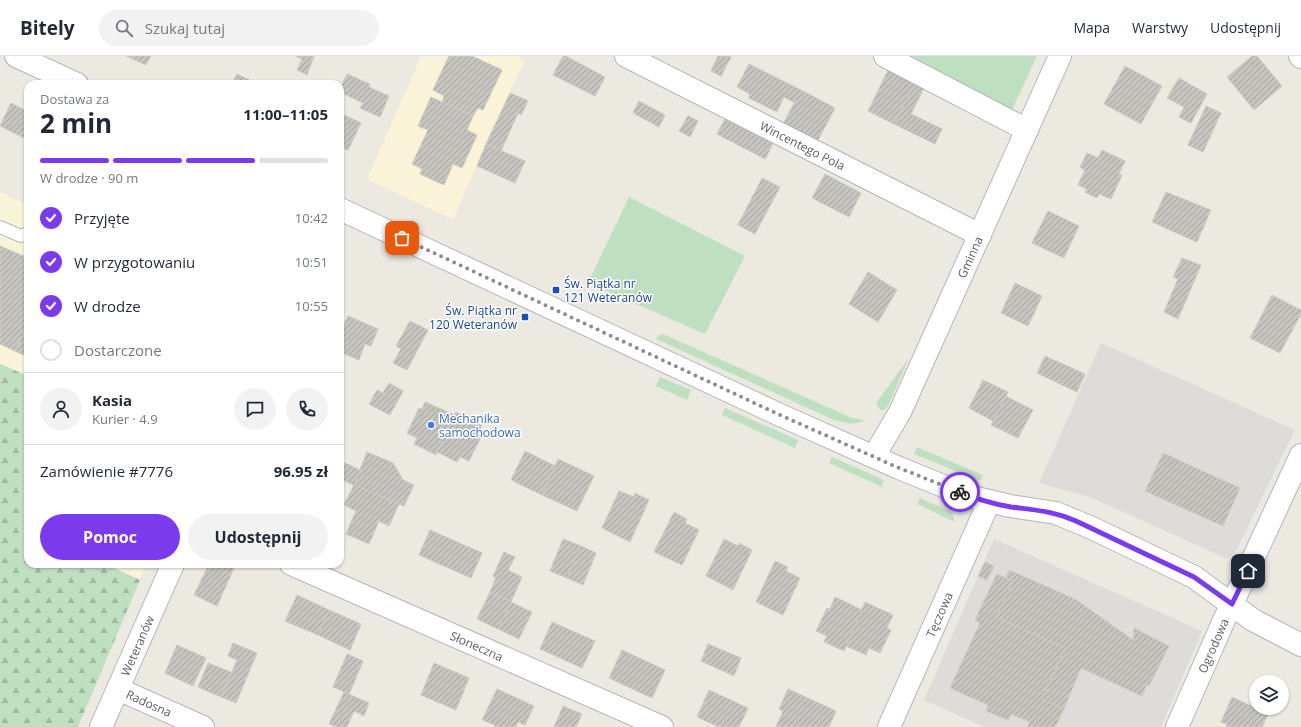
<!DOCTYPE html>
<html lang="pl">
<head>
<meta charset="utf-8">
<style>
  :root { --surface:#fff; --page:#f2f2f3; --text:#1f2937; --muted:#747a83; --line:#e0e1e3; --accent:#7c3aed }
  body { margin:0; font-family:"Open Sans",sans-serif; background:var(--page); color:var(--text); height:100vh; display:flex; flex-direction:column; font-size:15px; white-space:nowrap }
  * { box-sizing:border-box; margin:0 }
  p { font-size:13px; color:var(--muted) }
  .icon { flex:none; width:22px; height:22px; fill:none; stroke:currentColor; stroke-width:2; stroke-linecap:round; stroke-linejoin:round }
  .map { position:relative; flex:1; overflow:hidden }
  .side { position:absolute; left:24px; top:24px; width:320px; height:488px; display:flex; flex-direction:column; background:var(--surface); border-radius:12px; box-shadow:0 1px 3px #0004 }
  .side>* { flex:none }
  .buttons { position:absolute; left:1249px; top:619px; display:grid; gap:8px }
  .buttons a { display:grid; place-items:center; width:40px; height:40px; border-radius:50%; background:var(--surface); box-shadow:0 1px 3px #0004; font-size:20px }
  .pin { position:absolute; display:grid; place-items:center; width:34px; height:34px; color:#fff; margin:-17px; border-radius:8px; box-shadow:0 2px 6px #0006 }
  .courier { position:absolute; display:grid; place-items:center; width:40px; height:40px; margin:-20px; border:3px solid #7c3aed; border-radius:50%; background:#fff; color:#222; box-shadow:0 1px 5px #0007 }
  .overview em { font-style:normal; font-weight:700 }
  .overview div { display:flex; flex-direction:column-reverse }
  .overview { display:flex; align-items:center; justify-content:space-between; height:68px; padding:0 16px }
  h1 { font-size:26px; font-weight:700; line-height:30px }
  .bar { display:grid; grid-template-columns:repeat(4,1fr); gap:6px 4px; align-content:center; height:48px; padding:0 16px }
  .bar i { height:5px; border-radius:3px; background:var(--line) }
  .bar .active { background:var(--accent) }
  .bar p { grid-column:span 4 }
  .line { display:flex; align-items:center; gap:10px; padding:0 16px; border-top:1px solid var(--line) }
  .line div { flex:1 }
  .round { display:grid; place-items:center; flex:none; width:42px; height:42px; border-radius:21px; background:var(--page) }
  ol { padding:0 16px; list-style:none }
  li { display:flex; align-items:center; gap:12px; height:44px }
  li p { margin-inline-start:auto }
  li .icon { padding:4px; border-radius:50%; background:var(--accent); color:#fff; stroke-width:4 }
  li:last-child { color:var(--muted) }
  li i { width:22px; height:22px; border:2px solid var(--line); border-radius:50% }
  .button { display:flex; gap:8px; margin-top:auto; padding:8px 16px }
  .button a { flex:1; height:46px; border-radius:24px; background:var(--accent); color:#fff; font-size:16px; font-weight:700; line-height:46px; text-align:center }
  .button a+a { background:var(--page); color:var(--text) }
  header { display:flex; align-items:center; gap:24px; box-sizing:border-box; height:56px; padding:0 20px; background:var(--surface); border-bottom:1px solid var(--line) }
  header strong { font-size:19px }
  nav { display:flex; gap:22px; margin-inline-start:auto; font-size:14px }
  .search { width:280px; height:36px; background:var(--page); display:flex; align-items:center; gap:10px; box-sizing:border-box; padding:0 14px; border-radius:22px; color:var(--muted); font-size:15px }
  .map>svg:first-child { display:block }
  .commercial { fill:#f9f3d7 }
  .industrial { fill:#dedcd8 }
  .green { fill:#bfe0c0 }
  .forest { fill:url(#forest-firs) }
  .building { fill:url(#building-hatch); stroke:#cecac0 }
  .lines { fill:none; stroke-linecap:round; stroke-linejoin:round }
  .service-casing { stroke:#b3b6ba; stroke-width:14 }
  .minor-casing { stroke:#b3b6ba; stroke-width:24 }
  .tertiary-casing { stroke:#b3b6ba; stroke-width:24 }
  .service { stroke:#fff; stroke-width:12 }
  .minor { stroke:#fff; stroke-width:22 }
  .tertiary { stroke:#fff; stroke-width:22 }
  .done { stroke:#8c8d8d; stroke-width:4; stroke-dasharray:0 7.2 }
  .route { stroke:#7c3aed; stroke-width:5 }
  .transit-dot { fill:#1a4fb4; stroke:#fff; stroke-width:1.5 }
  .shop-dot { fill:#3f7fe0; stroke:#fff; stroke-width:1.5 }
  .labels { text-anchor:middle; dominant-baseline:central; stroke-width:3; stroke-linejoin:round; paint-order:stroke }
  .street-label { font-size:12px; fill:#595c60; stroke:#fff }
  .transit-label { font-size:12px; fill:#164399; stroke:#fff; text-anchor:start }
  .shop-label { font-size:12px; fill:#366cbe; stroke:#fff; text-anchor:start }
</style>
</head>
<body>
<header>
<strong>Bitely</strong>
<div class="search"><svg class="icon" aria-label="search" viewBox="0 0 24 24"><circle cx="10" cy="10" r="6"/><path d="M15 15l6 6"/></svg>Szukaj tutaj</div>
<nav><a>Mapa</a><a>Warstwy</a><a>Udostępnij</a></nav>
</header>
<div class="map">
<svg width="1301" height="671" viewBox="0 0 1301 671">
  <defs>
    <pattern id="forest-firs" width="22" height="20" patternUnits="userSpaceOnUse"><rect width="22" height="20" fill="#bfe0c0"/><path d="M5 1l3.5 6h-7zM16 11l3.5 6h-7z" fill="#9eb99f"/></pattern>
    <pattern id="building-hatch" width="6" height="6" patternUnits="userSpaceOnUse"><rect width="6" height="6" fill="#c6c4be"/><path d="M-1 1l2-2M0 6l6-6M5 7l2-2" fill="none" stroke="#a4a29e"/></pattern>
  </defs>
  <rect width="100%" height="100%" fill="#ebe9e0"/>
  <g class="commercial">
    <polygon points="421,0 516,0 525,4 486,88 453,164 367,123"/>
    <polygon points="0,136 28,149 28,320 0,308"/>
    <polygon points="105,508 146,508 140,524"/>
  </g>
  <g class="industrial">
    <polygon points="1101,287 1295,374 1238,491 1233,499 1225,502 1090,441 1039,427"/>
    <polygon points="994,483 1202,575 1161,671 984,671 924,644"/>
  </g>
  <g class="green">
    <polygon points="904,0 1037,0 1011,56"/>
    <polygon points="629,141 745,200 705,278 588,227"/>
    <polygon points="663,278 850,361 865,365 851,368 834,364 656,283 659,279"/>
    <polygon points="909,302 888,350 884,354 880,354 876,347"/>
    <polygon points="660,321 691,334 687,344 656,330"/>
    <polygon points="725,352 798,384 795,392 722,359"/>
    <polygon points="917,391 983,419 980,425 914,398"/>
    <polygon points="832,401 884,424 882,431 829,407"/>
    <polygon points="920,442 952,456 955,466 917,448"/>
  </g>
  <polygon class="forest" points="0,308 28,320 28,508 105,508 140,524 78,671 0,671"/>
  <g class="building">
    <polygon points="126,0 151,0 146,9"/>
    <polygon points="295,0 314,0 307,19 297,14 302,3"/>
    <polygon points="449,0 472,0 502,14 483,54 478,52 473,60 442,46 444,40 433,34"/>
    <polygon points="563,0 566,0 605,21 595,40 553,19"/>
    <polygon points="718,0 728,0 731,1 721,20 711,15"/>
    <polygon points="1252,0 1257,0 1282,30 1254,54 1227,21"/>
    <polygon points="749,8 801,34 795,47 784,41 777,56 749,42 750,38 737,31"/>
    <polygon points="1125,10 1162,30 1141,68 1104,48"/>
    <polygon points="888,14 915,27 894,68 868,55"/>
    <polygon points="237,18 258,28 232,28"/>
    <polygon points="347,18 370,28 369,31 389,40 380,61 360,52 363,47 340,36 340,32"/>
    <polygon points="1179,22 1207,38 1191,67 1179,61 1184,51 1167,42"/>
    <polygon points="915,27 924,32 911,58 942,73 935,88 894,68"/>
    <polygon points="801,34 835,52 817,86 783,68"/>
    <polygon points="510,37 528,45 521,59 518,57 501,95 486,88"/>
    <polygon points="431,41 473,60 467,74 477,79 462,112 453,108 444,129 420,118 422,113 412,108 428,74 418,70"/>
    <polygon points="639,45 665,59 659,71 633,57"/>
    <polygon points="11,47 28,56 28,84 0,70"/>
    <polygon points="1206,50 1221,57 1203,96 1188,89"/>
    <polygon points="340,57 361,67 348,94 340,91"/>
    <polygon points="688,60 698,65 690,81 679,75"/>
    <polygon points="725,63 773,88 765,103 717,78"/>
    <polygon points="486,88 525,105 515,127 477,110"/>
    <polygon points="1102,94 1125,105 1119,118 1122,119 1111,143 1099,138 1097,142 1085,136 1087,133 1078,129 1085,114 1080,111 1087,97 1098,102"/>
    <polygon points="825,118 861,137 849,161 812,142"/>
    <polygon points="762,122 780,131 755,178 738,169"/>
    <polygon points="1166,136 1211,154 1197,186 1152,166"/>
    <polygon points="1048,155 1079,170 1064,202 1032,187"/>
    <polygon points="0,190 28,202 28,267 15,295 0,288"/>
    <polygon points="1182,202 1201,209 1178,263 1164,256 1178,223 1173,221"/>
    <polygon points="868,216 897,234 878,266 849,248"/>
    <polygon points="1015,227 1042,240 1028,270 1001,257"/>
    <polygon points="1272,239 1301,254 1301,258 1280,297 1250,282"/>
    <polygon points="348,260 378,273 371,290 365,288 359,304 340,296 340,275 341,275"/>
    <polygon points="410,265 428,274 407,314 393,307 401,293 396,290"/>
    <polygon points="28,267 28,301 15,295"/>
    <polygon points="1045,300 1085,318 1077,336 1037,317"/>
    <polygon points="983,324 1008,336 993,365 969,352"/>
    <polygon points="389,327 403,335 390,359 369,348 377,334 383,337"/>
    <polygon points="1006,340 1033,354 1018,382 991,369"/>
    <polygon points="425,346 455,359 436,399 414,388 417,382 407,377 419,352 422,353"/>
    <polygon points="456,356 465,361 466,359 476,363 474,366 482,369 478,377 482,379 469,405 460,401 457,406 437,396"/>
    <polygon points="525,395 555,410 542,439 511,424"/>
    <polygon points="367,396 393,407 403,424 414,429 404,450 354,429"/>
    <polygon points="1163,397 1240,432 1223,470 1145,435"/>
    <polygon points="340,401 342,402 341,405 360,414 354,429 340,423"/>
    <polygon points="558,403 594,420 577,455 542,439"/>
    <polygon points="354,429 399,448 389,470 379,465 369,488 346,478 356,455 344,449"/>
    <polygon points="619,435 634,441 635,437 649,444 630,486 602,472"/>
    <polygon points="674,456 687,463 685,467 699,474 682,509 654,496"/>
    <polygon points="430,474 482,497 471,522 419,499"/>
    <polygon points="563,483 581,490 567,522 550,515"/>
    <polygon points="724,483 738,490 739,487 752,494 733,534 706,520"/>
    <polygon points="581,490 596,497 583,529 567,522"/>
    <polygon points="504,496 515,501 508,514 522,521 511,546 490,536 496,522 493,520"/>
    <polygon points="775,505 788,511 786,515 800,522 783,559 756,546"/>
    <polygon points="985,506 994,510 987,524 978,520"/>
    <polygon points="209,508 225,508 234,512 217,550 194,539"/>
    <polygon points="1009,514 1075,543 1133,584 1134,572 1169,590 1149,630 1147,628 1142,640 1081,612 1064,653 1042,643 1065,592 996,561 1013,525 1006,522"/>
    <polygon points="997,518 1013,525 996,561 1065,592 1042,643 1064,653 1055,671 1027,671 1030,666 1011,658 1008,664 986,655 988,649 950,632 980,567 975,564"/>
    <polygon points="490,536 511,546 498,573 477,563"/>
    <polygon points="297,539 329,554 318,579 285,565"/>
    <polygon points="835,541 862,554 844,595 824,586 827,580 816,575 827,552 830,553"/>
    <polygon points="511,546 532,556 519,583 498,573"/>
    <polygon points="865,546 893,559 887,572 891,574 880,597 869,592 866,599 846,590"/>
    <polygon points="329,554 361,568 350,594 318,579"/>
    <polygon points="552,566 595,585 582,612 540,593"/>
    <polygon points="233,587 257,597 236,647 221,641 237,604 228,600"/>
    <polygon points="708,588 741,602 734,620 701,605"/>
    <polygon points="177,589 206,602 193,630 165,617"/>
    <polygon points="622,594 665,614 652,642 609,622"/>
    <polygon points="347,598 363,605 349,638 333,631"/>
    <polygon points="208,607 231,616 221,641 198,631"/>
    <polygon points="434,607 469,622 456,654 421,639"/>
    <polygon points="497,633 534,650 525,669 518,666 516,671 494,671 495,669 482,664"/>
    <polygon points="788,633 836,655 829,671 776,671 783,655 779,653"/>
    <polygon points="709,634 748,652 739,671 719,671 697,661"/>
    <polygon points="344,636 369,647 364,660 354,655 347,671 337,671 329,668"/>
    <polygon points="1232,641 1255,652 1256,650 1256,652 1271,652 1262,671 1226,671 1227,668 1221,666"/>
    <polygon points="563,650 582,658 576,671 554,671"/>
  </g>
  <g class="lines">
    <defs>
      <polyline id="service" points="0,171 21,180 28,177"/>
      <g id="minor">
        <path id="s1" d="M 626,0 L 980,179"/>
        <polyline points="885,0 1027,74"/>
        <polyline points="1300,0 1301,1"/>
        <path id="s2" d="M 874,400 L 900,356 L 1060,0"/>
        <path id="s3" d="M 291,508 L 662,671"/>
        <path id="s4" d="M 118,633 L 203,671"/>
        <path id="s5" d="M 101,671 L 173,508"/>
        <path id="s6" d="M 889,671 L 989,446"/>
        <path id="s7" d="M 1177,671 L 1225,562 L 1241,529 L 1301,399"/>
      </g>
      <g id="tertiary">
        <polyline points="16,0 77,28"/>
        <polyline points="340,153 780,359 899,412 968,440 1010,450 1056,457 1092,472 1194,521 1253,564 1301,589"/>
      </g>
    </defs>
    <use href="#service" class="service-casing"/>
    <use href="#minor" class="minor-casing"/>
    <use href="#tertiary" class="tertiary-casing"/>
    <use href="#service" class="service"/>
    <use href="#minor" class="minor"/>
    <use href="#tertiary" class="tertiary"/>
  </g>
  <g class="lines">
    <polyline class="done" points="402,182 780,359 899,412 960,436"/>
    <path class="route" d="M 960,436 C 976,443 994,448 1011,451 C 1035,454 1053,455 1076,465 L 1194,521 L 1232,548 L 1248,515"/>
  </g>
  <g class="transit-dot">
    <rect x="552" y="230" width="8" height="8" rx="2"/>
    <rect x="521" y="257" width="8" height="8" rx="2"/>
  </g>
  <circle class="shop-dot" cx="431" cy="369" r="4"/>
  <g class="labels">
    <g class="street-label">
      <text stroke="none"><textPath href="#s1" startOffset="198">Wincentego Pola</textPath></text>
      <text stroke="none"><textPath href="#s2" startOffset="221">Gminna</textPath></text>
      <text stroke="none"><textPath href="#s6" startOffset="123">Tęczowa</textPath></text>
      <text stroke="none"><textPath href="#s7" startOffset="89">Ogrodowa</textPath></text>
      <text stroke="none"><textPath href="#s5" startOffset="89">Weteranów</textPath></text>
      <text stroke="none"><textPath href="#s3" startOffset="203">Słoneczna</textPath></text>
      <text stroke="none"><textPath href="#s4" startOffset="34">Radosna</textPath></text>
    </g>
    <g class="transit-label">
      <text x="564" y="227">Św. Piątka nr<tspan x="564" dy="14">121 Weteranów</tspan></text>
      <text x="517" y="254" text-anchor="end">Św. Piątka nr<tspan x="517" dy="14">120 Weteranów</tspan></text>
    </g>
    <g class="shop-label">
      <text x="439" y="362">Mechanika<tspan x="439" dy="14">samochodowa</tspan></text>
    </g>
  </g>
</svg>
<div class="buttons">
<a><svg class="icon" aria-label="layers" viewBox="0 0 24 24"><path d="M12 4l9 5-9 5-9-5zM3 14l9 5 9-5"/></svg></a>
</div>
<div class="pin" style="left:402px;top:182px;background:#ea580c"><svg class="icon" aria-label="bag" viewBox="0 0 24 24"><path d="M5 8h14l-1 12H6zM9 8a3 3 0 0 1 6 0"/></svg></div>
<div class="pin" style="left:1248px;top:515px;background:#1f2937"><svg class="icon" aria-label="home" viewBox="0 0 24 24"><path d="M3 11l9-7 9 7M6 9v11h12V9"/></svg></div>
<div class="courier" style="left:960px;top:436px"><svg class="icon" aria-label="bike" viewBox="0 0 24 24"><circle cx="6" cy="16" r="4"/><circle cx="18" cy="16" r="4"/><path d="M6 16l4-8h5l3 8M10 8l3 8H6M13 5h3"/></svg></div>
<section class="side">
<div class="overview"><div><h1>2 min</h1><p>Dostawa za</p></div><em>11:00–11:05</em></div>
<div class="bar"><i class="active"></i><i class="active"></i><i class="active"></i><i></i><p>W drodze · 90 m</p></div>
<ol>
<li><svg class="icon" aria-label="check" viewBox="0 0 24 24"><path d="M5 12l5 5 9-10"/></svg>Przyjęte<p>10:42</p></li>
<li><svg class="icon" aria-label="check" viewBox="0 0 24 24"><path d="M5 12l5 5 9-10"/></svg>W przygotowaniu<p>10:51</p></li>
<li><svg class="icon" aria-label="check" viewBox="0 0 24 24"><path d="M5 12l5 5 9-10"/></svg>W drodze<p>10:55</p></li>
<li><i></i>Dostarczone</li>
</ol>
<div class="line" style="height:72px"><a class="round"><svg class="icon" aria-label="person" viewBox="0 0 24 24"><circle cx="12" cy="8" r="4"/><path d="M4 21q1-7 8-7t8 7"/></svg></a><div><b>Kasia</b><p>Kurier · 4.9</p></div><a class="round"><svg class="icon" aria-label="chat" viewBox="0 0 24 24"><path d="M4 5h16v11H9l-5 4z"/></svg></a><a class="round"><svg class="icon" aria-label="phone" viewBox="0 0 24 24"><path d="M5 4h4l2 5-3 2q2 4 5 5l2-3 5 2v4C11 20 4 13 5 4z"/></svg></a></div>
<div class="line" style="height:52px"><div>Zamówienie #7776</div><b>96.95 zł</b></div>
<div class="button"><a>Pomoc</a><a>Udostępnij</a></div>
</section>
</div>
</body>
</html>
